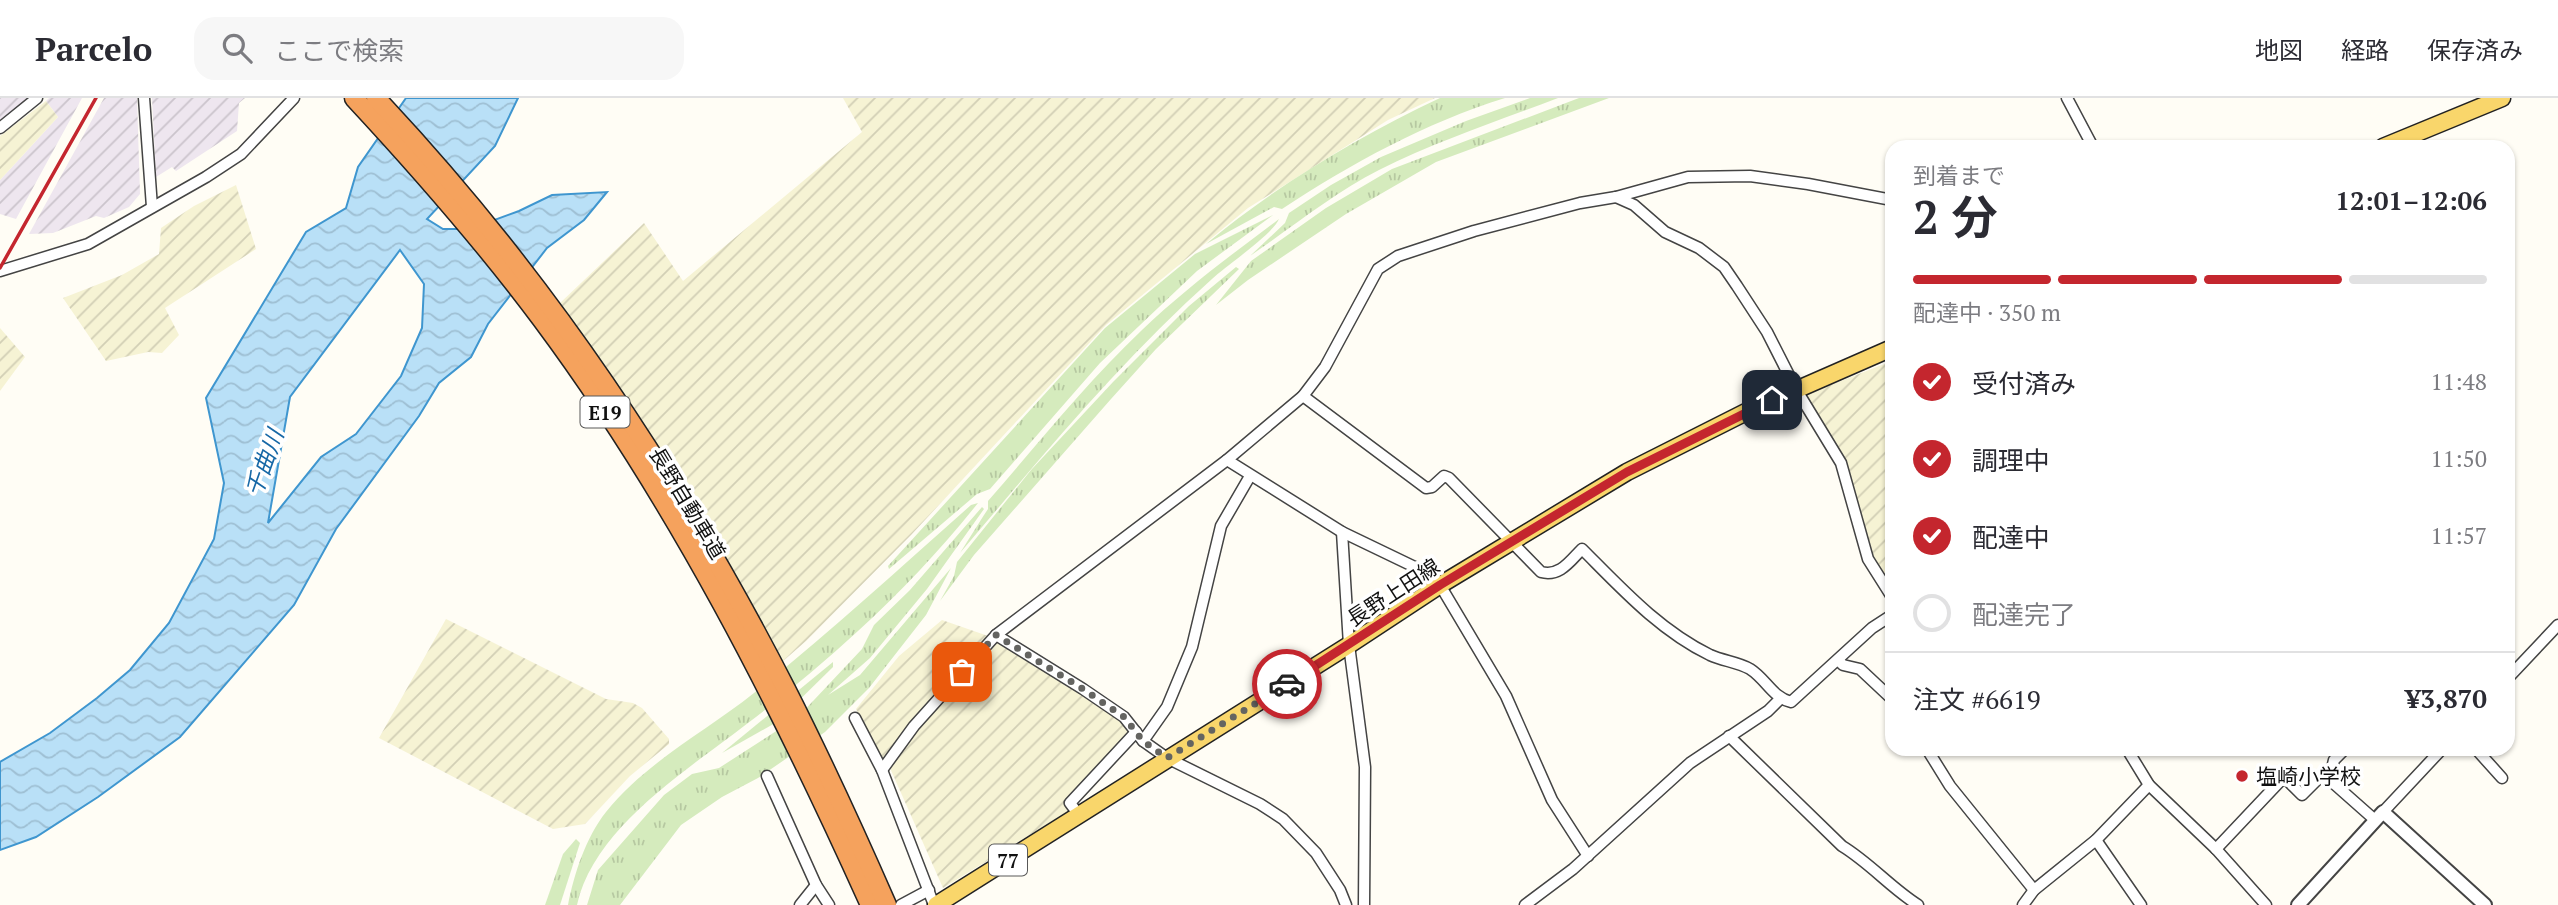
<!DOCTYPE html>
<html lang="ja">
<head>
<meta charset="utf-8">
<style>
  :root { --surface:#fff; --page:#f7f7f7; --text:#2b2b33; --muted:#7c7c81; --line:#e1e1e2; --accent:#c4262e }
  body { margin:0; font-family:"PT Serif","Noto Sans JP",serif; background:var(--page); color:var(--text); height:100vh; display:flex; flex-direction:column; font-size:26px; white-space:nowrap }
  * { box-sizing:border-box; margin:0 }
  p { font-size:23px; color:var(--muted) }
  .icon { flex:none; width:38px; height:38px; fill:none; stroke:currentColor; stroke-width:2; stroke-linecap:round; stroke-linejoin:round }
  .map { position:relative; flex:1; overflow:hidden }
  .panel { position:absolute; left:1885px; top:42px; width:630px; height:616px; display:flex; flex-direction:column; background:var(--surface); border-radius:21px; box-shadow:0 2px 5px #0004 }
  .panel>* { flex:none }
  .pin { position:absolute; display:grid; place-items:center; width:60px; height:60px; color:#fff; margin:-30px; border-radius:14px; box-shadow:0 4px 10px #0006 }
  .courier { position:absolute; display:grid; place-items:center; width:70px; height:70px; margin:-35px; border:5px solid #c4262e; border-radius:50%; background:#fff; color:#222; box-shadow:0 2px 9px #0007 }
  .headline em { font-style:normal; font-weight:700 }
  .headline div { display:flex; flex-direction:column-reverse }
  .headline { display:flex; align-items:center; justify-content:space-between; height:119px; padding:0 28px }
  h1 { font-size:46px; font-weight:700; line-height:52px }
  .bar { display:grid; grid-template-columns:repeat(4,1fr); gap:10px 7px; align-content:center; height:84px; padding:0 28px }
  .bar i { height:9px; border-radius:5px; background:var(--line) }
  .bar .on { background:var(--accent) }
  .bar p { grid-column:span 4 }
  .line { display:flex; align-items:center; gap:18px; padding:0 28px; border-top:2px solid var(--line) }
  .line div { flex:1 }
  ol { padding:0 28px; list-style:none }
  li { display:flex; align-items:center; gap:21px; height:77px }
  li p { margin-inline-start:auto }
  li .icon { padding:7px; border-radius:50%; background:var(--accent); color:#fff; stroke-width:4 }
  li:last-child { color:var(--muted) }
  li i { width:38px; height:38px; border:4px solid var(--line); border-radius:50% }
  header { display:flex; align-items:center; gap:42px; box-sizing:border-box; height:98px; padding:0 35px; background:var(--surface); border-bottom:2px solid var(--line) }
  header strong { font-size:33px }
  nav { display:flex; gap:38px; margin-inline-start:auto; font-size:24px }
  .search { width:490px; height:63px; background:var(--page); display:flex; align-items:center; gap:18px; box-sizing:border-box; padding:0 24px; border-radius:21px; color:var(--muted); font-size:26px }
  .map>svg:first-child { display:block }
  .industrial { fill:url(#industrial-furrows) }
  .farmland { fill:url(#farmland-furrows) }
  .grass { fill:url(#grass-tufts) }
  .water { fill:url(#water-waves); stroke:#3f96cf; stroke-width:2; fill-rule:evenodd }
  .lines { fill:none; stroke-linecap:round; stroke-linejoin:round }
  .minor-casing { stroke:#444; stroke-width:13 }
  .tertiary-casing { stroke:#444; stroke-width:16 }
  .primary-casing { stroke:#222; stroke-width:19 }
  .motorway-casing { stroke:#222; stroke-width:21 }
  .minor { stroke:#fff; stroke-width:10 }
  .tertiary { stroke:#fff; stroke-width:12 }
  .primary { stroke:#f9d66b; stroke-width:16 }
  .motorway { stroke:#f5a25d; stroke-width:18 }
  .rail { stroke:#c4262e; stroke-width:3.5 }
  .done { stroke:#646461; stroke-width:7; stroke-dasharray:0 12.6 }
  .route { stroke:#c4262e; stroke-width:9 }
  .poi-dot { fill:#c4262e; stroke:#fff; stroke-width:2.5 }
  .labels { text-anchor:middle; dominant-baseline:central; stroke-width:7; stroke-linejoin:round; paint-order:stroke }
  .shield { fill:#fff; stroke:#585858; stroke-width:2 }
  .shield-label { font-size:19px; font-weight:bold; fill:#111 }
  .street-label { font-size:21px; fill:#111; stroke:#fff }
  .poi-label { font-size:21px; fill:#111; stroke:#fff; text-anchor:start }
  .water-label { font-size:23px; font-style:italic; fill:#1768a6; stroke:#fff }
</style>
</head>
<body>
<header>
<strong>Parcelo</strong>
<div class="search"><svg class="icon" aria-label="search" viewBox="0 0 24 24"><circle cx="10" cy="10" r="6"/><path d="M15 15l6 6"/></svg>ここで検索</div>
<nav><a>地図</a><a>経路</a><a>保存済み</a></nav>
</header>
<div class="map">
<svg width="2558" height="807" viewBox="0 0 2558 807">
  <defs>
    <pattern id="industrial-furrows" width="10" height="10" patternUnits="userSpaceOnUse" patternTransform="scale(1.75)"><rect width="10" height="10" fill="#eee6ef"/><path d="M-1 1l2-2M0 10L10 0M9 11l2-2" fill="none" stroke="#cbc4cc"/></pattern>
    <pattern id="farmland-furrows" width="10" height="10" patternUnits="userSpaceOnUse" patternTransform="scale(1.75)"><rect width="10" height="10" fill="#f6f3d4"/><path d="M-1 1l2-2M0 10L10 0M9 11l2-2" fill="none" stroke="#d2cfb5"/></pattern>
    <pattern id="grass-tufts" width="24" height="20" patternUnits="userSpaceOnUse" patternTransform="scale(1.75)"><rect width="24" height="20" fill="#d5ebbd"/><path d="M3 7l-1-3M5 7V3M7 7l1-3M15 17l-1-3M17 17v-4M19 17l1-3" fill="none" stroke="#b6c8a1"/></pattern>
    <pattern id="water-waves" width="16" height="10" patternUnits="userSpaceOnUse" patternTransform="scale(1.75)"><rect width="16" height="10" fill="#b9e0f7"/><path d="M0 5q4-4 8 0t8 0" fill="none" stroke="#9ebfd3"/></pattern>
  </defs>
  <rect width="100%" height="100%" fill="#fffdf5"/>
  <g class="industrial">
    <polygon points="0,0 31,0 0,24"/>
    <polygon points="49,0 82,0 16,121 0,116 0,82 58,19 46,3"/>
    <polygon points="104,0 137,0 140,96 129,109 104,120 96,118 53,135 29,136"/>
    <polygon points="152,0 245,0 239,5 237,33 176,73 172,69 156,79"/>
  </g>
  <g class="farmland">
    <polygon points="843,0 1435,0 1388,22 1248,110 1106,227 912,436 806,543 782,564 683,389 560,205 644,125 683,183 862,34"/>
    <polygon points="46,3 58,19 0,82 0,38"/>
    <polygon points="236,87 256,151 165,210 179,237 162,255 148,254 106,263 63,200 122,177 159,156 161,130 194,108"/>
    <polygon points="0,230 25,259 0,293"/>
    <polygon points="1892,263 1892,491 1873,461 1844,365 1805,297"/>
    <polygon points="446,521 606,601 633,605 642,610 669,641 669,646 630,678 585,726 553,731 379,640"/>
    <polygon points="942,522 991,539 938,596 883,662 856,611 899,558"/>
    <polygon points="997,541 1120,621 1132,634 1070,712 943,790 890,670 915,633"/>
  </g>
  <g class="grass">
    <path d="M 1440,0 L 1505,0 C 1425,25 1352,65 1282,111 L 1274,109 L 1206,146 C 1274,89 1359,38 1440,0 Z"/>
    <path d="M 1530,0 L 1558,0 C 1498,23 1437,43 1379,72 C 1334,95 1292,129 1250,158 L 1285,125 L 1289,115 L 1331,87 L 1381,59 L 1466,23 Z"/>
    <polygon points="1579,0 1609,0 1436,64 1346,116 1248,182 1216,207 1251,163 1326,110 1392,71"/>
    <polygon points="1273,117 1197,173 1100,265 990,391 977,396 889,471 888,468 1105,230 1195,156"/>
    <path d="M 1279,121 C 1273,136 1226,168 1212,181 C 1119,264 1040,361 960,455 L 984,417 L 988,411 L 988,403 C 1038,346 1086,285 1142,232 C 1185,191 1231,157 1279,121 Z"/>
    <polygon points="1236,169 1239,171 1156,251 1111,301 974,457 940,503 954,478 957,464 1031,372 1113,284 1189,208"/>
    <path d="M 978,405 C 942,450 901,494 858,533 C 823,565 786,596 748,625 C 689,671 594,729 577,807 L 568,807 C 574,776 586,739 606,714 C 646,664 705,634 754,595 C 829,535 900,470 971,407 Z"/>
    <polygon points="982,409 984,411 927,491 870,560 828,597 860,577 951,470 926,517 869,590 825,634 758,680 722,699 681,727 620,807 587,807 598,772 664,697 692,676 719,670 798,619 862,551 874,527 910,492"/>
    <polygon points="833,564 833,569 777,624 722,655"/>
    <polygon points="576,741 580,745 560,807 545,807 563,756"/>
  </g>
  <path class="water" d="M 406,0 L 518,0 L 495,48 L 427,121 L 443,131 L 470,131 L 519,113 L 552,97 L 607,94 L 584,122 L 547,150 L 488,226 L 471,259 L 439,285 L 419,318 L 336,431 L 294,507 L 180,639 L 98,699 L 36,739 L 0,752 L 0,664 L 50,635 L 97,600 L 130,572 L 169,525 L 214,441 L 224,385 L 206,300 L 306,134 L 346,110 L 358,69 ZM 400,152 L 424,186 L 422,230 L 401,278 L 356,336 L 321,359 L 268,425 L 290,299 Z"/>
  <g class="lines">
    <defs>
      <g id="minor">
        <polyline points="144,0 152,109"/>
        <polyline points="2067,0 2093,49"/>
        <polyline points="0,30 37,0"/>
        <polyline points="1616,99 1634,107 1665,134 1699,150 1724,169 1737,188 1767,234 1796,291 1841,365 1868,461 1892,499"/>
        <polyline points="0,173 88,146 206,79 241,56 294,0"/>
        <path d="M 1303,298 L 1426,390 L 1432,389 L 1444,378 L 1449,380 L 1541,474 C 1560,479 1570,463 1582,451 C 1621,490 1659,532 1710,557 C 1723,563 1738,564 1750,571 C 1766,581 1772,599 1791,604 L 1872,530 L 1892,517"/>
        <polyline points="1227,362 1342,434 1421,472 1440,487 1506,598 1552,702 1588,758"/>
        <polyline points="1342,434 1349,547 1365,669 1364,807"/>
        <polyline points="996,537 1083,591 1124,619 1143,643 1167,660 1260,706 1283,721 1316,755 1340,792 1346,807"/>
        <polyline points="1839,563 1843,567 1860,571 1892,601"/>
        <polyline points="2508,580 2558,527"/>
        <polyline points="855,620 882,672 934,807"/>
        <path d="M 1729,638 L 1842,748 C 1870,765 1891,790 1918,807"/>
        <polyline points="1143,643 1167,609 1192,549 1221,428 1250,378"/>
        <polyline points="1927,651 1950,688 2034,792"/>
        <polyline points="2127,651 2149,687 2216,751 2266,807"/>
        <polyline points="2476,651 2502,680"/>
        <polyline points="882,672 914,628 996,537 1227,362 1303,298 1325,269 1378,171 1398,158 1474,133 1580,105 1616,99 1688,79 1750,78 1808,86 1892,102"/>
        <polyline points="767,678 816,787 829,807"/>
        <polyline points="2329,683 2334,662 2345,651"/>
        <polyline points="2383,714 2442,651"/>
        <polyline points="1079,717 1070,705 1136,634"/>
        <polyline points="2096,742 2141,807"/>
        <polyline points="2216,751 2284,679 2302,697 2323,676 2375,722"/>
        <polyline points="800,807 816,787"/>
        <polyline points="901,807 929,792"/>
        <polyline points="1525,807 1573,771 1690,665 1768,613 1780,601"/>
        <polyline points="2023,807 2034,792 2096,742 2149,687"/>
      </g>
      <polyline id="tertiary" points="2298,807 2383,714 2485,807"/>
      <g id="primary">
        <polyline points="2383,49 2502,0"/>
        <polyline points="936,807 1349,547 1440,487 1627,374 1748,313 1892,250"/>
      </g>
      <g id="motorway">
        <path d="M 354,0 C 420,71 484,144 542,222 C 676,402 778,603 870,807"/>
        <path d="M 376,0 C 541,175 676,376 786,591 C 822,662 855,734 887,807"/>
      </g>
    </defs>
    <use href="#minor" class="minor-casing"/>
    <use href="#tertiary" class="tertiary-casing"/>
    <use href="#primary" class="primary-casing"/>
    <use href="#motorway" class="motorway-casing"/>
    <use href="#minor" class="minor"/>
    <use href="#tertiary" class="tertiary"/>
    <use href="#primary" class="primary"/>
    <use href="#motorway" class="motorway"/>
    <polyline class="rail" points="0,170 96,0"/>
  </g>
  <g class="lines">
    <polyline class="done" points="962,574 996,537 1083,591 1124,619 1143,643 1167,660 1287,586"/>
    <polyline class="route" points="1287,586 1440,487 1627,374 1772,302"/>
  </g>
  <circle class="poi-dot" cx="2242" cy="678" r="7"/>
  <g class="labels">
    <g class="shield">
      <rect x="580.5" y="298.5" width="49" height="31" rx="5"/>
      <rect x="989" y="746.5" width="38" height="31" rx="5"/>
    </g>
    <g class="shield-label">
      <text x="605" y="314">E19</text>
      <text x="1008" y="762">77</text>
    </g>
    <g class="street-label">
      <text transform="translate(688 405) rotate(59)">長野自動車道</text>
      <text transform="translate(1393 494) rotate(-33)">長野上田線</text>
    </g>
    <g class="poi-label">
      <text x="2256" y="678">塩崎小学校</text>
    </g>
    <g class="water-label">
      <text transform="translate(264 365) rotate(-70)">千曲川</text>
    </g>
  </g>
</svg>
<div class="pin" style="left:962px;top:574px;background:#ea580c"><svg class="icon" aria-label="bag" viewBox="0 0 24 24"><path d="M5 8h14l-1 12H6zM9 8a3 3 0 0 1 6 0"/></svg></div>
<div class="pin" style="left:1772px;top:302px;background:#1f2937"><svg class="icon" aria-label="home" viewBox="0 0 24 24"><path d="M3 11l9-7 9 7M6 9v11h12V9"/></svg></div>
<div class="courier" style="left:1287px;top:586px"><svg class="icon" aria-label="car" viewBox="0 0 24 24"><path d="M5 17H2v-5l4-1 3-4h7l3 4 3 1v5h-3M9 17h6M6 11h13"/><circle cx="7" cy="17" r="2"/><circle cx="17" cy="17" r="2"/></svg></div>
<section class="panel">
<div class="headline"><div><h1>2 分</h1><p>到着まで</p></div><em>12:01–12:06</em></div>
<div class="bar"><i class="on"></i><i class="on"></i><i class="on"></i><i></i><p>配達中 · 350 m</p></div>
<ol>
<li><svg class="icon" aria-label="check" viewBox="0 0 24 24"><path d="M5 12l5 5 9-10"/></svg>受付済み<p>11:48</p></li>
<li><svg class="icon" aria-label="check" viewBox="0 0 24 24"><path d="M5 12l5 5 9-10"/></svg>調理中<p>11:50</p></li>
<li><svg class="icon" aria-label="check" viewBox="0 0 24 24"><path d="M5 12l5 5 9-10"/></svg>配達中<p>11:57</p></li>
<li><i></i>配達完了</li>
</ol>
<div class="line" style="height:91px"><div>注文 #6619</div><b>¥3,870</b></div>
</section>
</div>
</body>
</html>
